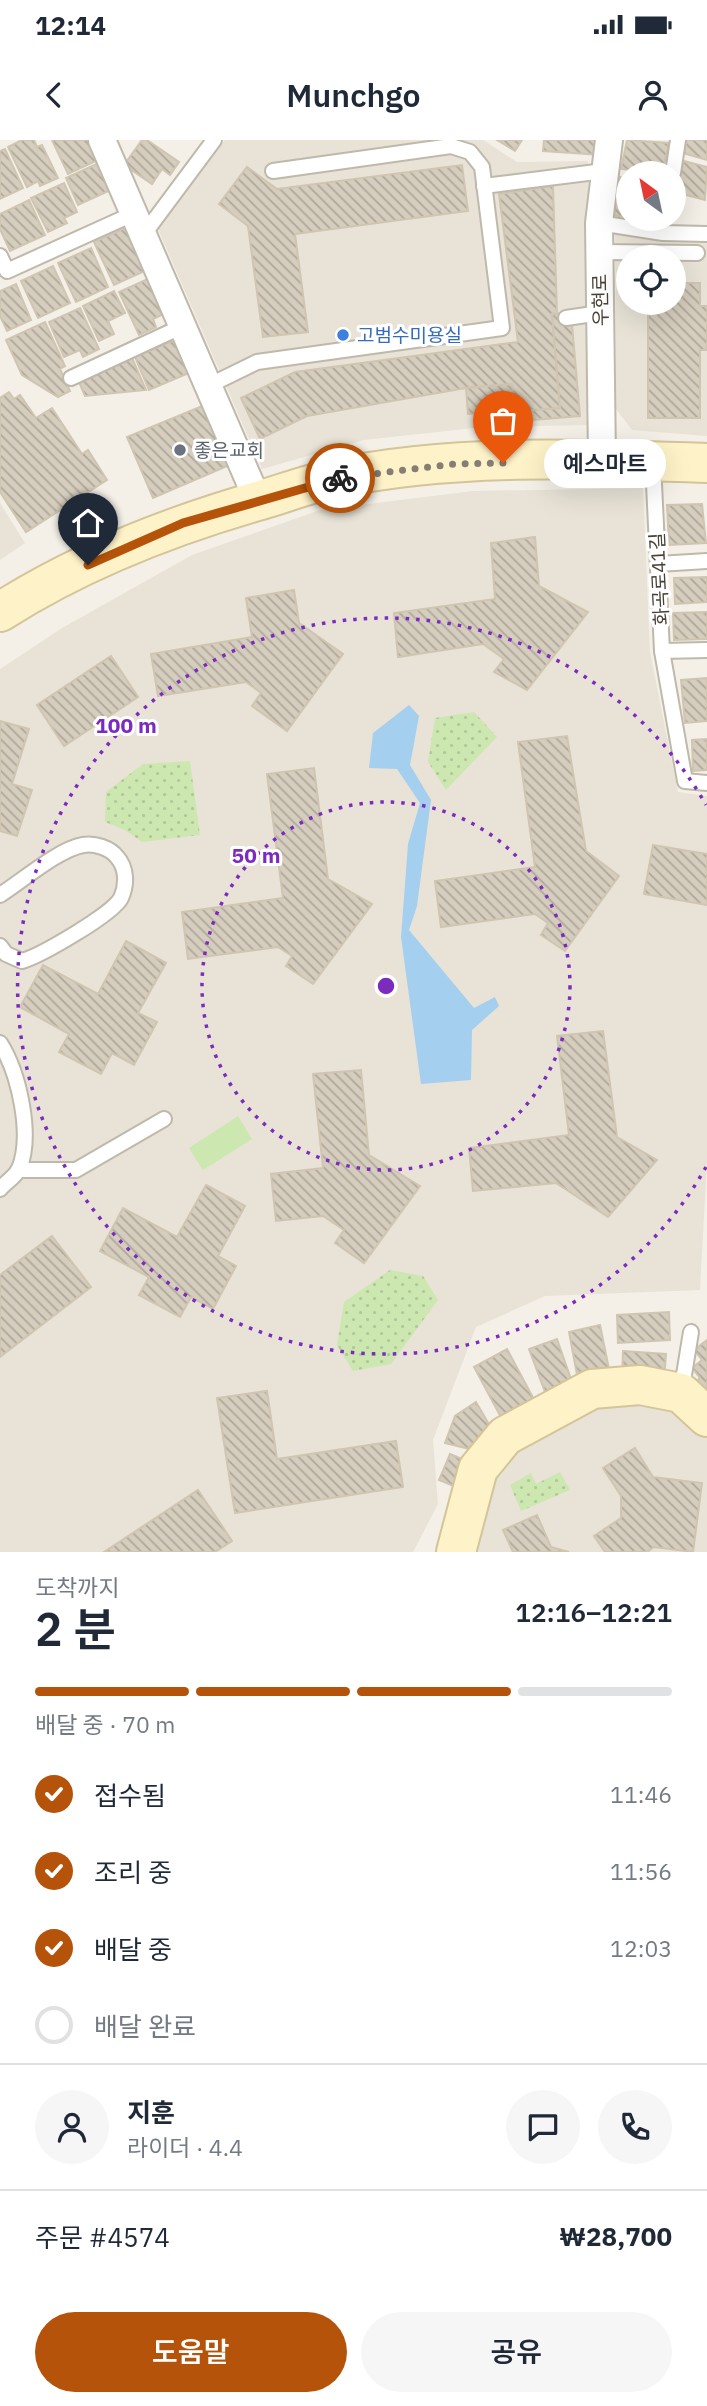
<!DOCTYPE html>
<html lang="ko">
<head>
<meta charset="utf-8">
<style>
  :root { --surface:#fff; --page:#f6f6f7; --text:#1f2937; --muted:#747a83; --line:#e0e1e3; --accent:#b45309 }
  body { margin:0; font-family:"IBM Plex Sans","Noto Sans KR",sans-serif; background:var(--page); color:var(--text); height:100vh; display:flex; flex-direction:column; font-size:26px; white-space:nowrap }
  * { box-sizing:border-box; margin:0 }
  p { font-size:23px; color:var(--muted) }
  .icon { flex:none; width:38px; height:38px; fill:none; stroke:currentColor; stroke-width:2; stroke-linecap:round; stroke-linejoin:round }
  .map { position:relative; height:1412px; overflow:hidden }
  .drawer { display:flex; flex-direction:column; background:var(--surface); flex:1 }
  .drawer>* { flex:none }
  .needle { width:46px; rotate:327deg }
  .tools { position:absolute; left:616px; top:21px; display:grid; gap:14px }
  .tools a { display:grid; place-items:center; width:70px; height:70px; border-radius:50%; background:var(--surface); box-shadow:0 7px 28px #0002; font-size:35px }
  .pin { position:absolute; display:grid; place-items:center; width:60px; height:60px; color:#fff; margin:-72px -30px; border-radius:50% 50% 50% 0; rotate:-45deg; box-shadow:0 0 7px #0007 }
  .pin .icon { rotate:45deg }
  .courier { position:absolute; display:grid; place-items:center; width:70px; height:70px; margin:-35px; border:5px solid #b45309; border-radius:50%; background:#fff; color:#222; box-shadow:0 2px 9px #0007 }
  .bubble { position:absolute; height:49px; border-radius:24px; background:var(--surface); box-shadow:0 7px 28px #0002; font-size:23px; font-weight:600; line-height:49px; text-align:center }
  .summary em { font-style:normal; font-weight:600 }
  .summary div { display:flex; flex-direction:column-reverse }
  .summary { display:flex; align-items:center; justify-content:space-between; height:119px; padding:0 35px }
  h1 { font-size:46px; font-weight:600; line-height:52px }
  .bar { display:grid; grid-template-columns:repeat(4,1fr); gap:10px 7px; align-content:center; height:84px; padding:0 35px }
  .bar i { height:9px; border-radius:5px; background:var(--line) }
  .bar .selected { background:var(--accent) }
  .bar p { grid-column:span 4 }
  .line { display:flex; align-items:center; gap:18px; padding:0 35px; border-top:2px solid var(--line) }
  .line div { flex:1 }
  .round { display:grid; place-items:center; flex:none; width:74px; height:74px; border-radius:37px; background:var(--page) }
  ol { padding:0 35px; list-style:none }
  li { display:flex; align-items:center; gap:21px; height:77px }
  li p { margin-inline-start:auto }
  li .icon { padding:7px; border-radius:50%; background:var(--accent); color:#fff; stroke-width:4 }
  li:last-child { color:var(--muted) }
  li i { width:38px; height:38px; border:4px solid var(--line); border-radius:50% }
  .primary-button { display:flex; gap:14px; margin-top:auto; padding:14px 35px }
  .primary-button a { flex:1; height:80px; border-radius:42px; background:var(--accent); color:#fff; font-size:28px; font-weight:600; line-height:80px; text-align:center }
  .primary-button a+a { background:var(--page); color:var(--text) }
  .status { display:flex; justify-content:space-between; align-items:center; height:49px; padding:0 35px; background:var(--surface); direction:ltr }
  .status svg { height:19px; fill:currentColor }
  header { display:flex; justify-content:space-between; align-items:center; height:91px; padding:0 35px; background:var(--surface); font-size:32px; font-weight:600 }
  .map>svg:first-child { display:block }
  .residential { fill:#e8e3d6; fill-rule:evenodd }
  .grass { fill:url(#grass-dots) }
  .garden { fill:#cde7b1 }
  .water { fill:#a5cfef }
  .building { fill:url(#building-back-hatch); stroke:#d0c5b1; stroke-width:2 }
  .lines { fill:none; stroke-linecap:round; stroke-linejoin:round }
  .lane-casing { stroke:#bfb9ab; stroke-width:18 }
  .street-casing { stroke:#bfb9ab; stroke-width:30 }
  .secondary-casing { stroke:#d3c599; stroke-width:42 }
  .lane { stroke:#fff; stroke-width:14 }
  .street { stroke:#fff; stroke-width:26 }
  .secondary { stroke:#fef2c8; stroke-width:38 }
  .done { stroke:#847e75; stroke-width:7; stroke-dasharray:0 12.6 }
  .route { stroke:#b45309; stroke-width:9 }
  .ring { fill:none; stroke:#7b2cbf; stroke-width:3.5; stroke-dasharray:3.5 7 }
  .shop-dot { fill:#3f7fe0; stroke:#fff; stroke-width:2.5 }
  .worship-dot { fill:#6b7280; stroke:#fff; stroke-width:2.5 }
  .labels { text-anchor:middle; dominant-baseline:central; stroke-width:6; stroke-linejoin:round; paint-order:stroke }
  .street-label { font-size:19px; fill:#474137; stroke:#fff }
  .shop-label { font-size:19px; fill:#366cbe; stroke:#fff; text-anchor:start }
  .worship-label { font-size:19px; fill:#5b616d; stroke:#fff; text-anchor:start }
  .centre { fill:#7b2cbf; stroke:#fff; stroke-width:3.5 }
  .ring-label { font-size:21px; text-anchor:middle; font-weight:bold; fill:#7b2cbf; stroke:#fff; stroke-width:6; stroke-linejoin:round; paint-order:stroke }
</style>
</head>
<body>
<div class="status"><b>12:14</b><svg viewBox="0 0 49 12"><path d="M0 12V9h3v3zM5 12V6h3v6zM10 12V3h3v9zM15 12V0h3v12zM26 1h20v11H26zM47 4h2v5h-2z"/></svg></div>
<header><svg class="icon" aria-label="back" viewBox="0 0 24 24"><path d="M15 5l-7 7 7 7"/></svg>Munchgo<svg class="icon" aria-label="person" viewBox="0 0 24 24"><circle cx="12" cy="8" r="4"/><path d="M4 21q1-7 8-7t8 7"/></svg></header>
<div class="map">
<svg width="707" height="1412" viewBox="0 0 707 1412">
  <defs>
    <pattern id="grass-dots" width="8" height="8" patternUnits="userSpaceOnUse" patternTransform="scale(1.75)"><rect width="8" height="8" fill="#cde7b1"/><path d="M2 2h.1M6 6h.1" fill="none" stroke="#b1c799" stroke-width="1.8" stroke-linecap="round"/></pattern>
    <pattern id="building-back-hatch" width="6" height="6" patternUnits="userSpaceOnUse" patternTransform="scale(1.75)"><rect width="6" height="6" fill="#d5cdbd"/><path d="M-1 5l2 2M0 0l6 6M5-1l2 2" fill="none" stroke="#afa89a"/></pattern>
  </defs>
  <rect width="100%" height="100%" fill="#f4f0e8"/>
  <g class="residential">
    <polygon points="225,0 483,0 517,22 588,21 589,285 483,287 364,300 262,329 158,89"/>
    <path d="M 615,92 L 707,99 L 707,296 L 632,290 L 616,269 ZM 628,117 L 674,117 L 674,163 L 628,163 Z"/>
    <polygon points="643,348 650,512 678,652 707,656 707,1021 700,1150 545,1156 476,1187 433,1300 438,1364 413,1412 0,1412 0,529 62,488 192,415 320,370 473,351"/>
    <polygon points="0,363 25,403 0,420"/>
    <polygon points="601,1263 671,1266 707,1297 707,1412 476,1412 490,1338 516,1309"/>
  </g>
  <g class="grass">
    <polygon points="474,572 497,597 446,650 428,622 435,578"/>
    <polygon points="190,621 200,695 142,702 125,690 105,682 106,652 143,624"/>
    <polygon points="390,1130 423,1136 438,1160 391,1224 353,1231 337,1205 344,1162"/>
    <polygon points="560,1332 570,1350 521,1371 510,1345 531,1333 536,1344"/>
  </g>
  <polygon class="garden" points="238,976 252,999 203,1030 189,1008"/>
  <polygon class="water" points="409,565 419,576 410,625 431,660 417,766 409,790 474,868 495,857 499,866 472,890 471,940 421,944 401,797 408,704 420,663 397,629 369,628 373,593"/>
  <g class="building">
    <polygon points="22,0 34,0 37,7 42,5 58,38 40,46 38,41 27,47 8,7"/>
    <polygon points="52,0 91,0 100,19 68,34"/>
    <polygon points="142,0 147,0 179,22 170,35 162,29 152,44 124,25"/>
    <polygon points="497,0 522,0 515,11"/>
    <polygon points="544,0 602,0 601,15 543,11"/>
    <polygon points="627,0 669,3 664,25 658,24 656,33 621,29"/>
    <polygon points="687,0 707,0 707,20 683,13"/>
    <polygon points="5,9 23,48 0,59 0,11"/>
    <polygon points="103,21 115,48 78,65 66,38"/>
    <polygon points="684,21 707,27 705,60 675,52"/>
    <polygon points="462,25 468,71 295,94 308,192 263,197 248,86 219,64 247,27 277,49"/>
    <polygon points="620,37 628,39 628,78 613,75"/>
    <polygon points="64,43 77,72 64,78 67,83 48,92 31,58"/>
    <polygon points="553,46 557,174 552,174 560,268 514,272 512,244 466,248 307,276 260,299 241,258 295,232 518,202 499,54"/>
    <polygon points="29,60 45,95 10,111 0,89 0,74"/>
    <polygon points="129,86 149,129 114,145 94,102"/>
    <polygon points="91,108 108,147 76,162 58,123"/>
    <polygon points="53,126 70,163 38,178 21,141"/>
    <polygon points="152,137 168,172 153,179 156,187 139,195 119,152"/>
    <polygon points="674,143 700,143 700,166 707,166 707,210 700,210 700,278 648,278 648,163 674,163"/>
    <polygon points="16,144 31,180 7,191 0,176 0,151"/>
    <polygon points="114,151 125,173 108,181 114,194 99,201 83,166"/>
    <polygon points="80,168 99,209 83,217 80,210 64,217 49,182"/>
    <polygon points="571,173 580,276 497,283 496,272 468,274 466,248 512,244 514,272 560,268 552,174"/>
    <polygon points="45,182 65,226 60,229 70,251 58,257 22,235 6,200"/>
    <polygon points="174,200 177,207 185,203 196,230 149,250 135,217"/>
    <polygon points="132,218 146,250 85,256 79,242"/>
    <polygon points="9,252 14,259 20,255 36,278 52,268 82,314 88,310 107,340 26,392 0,352 0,258"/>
    <polygon points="207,264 232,324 153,358 127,297"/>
    <polygon points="702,364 706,403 669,405 667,365"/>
    <polygon points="535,397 539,446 588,472 527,550 494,532 504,519 483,504 398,517 394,473 495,459 491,403"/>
    <polygon points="707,437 707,462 675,464 674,438"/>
    <polygon points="294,450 299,483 343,514 287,591 252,566 261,553 246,542 158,556 151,514 252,497 246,458"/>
    <polygon points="707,472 707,499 674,500 673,473"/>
    <polygon points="111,516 138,557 64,606 37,565"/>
    <polygon points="707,538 707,581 685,583 681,540"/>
    <polygon points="0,581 29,589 12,644 32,650 17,696 0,691"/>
    <polygon points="567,596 586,711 619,736 565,811 541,795 548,783 535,774 441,787 435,741 535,727 518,602"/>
    <polygon points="707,599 707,630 693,631 692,600"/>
    <polygon points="314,628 328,739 372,764 313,844 286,826 292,816 278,807 188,819 182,772 283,758 267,634"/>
    <polygon points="653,705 707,714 707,765 644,754"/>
    <polygon points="126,801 166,823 138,873 157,882 134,925 112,913 101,934 59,912 69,894 20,867 43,825 98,854"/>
    <polygon points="603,891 617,997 657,1020 608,1077 556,1043 473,1051 469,1008 569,995 557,896"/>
    <polygon points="361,930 369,1015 420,1046 364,1123 335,1103 344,1090 323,1076 276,1081 271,1034 323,1028 313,934"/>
    <polygon points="206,1045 245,1066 218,1116 236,1126 213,1169 191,1157 180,1177 139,1155 149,1137 100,1111 123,1068 177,1097"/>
    <polygon points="52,1096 91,1147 0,1217 0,1135"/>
    <polygon points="669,1172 670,1200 618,1203 617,1175"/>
    <polygon points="600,1185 610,1234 578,1240 569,1192"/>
    <polygon points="557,1199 572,1242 545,1252 529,1209"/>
    <polygon points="707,1200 707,1264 692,1245 700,1238 692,1228 702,1220 694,1210"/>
    <polygon points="507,1209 537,1265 504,1283 474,1227"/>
    <polygon points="623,1211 666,1214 664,1240 622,1237"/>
    <polygon points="267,1251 277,1319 396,1301 403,1347 235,1373 217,1258"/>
    <polygon points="476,1262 494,1293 469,1309 445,1303 455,1276"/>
    <polygon points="635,1308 653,1337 702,1343 693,1412 654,1407 647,1412 605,1412 594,1396 621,1378 621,1356 603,1328"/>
    <polygon points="450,1314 467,1321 456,1347 439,1340"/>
    <polygon points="198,1350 232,1401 215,1412 104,1412"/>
    <polygon points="537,1375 551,1407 569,1412 513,1412 503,1390"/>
  </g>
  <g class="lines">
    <defs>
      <g id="lane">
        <polyline points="673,33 678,0"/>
        <polyline points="484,46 604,31"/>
        <polyline points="599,83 663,93 707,94"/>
        <polyline points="144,94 214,0"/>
        <polyline points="599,112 697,113"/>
        <polyline points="0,116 7,131 135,73"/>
        <polyline points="566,178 600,173"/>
        <polyline points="71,238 183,186"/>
        <polyline points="208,246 257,222 502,188 482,27 470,12 451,6 273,31"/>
        <polyline points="653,323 662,511 707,510"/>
        <polyline points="658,424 707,421"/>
        <polyline points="662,511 685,641 707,643"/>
        <path d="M 0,755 C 22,741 59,709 83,705 C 95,703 110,708 117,717 C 127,728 127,745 121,758 C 113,774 40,816 22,821 L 6,814 L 0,806"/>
        <path d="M 0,903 C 19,933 33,995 19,1029 C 16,1036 5,1043 0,1049"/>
        <polyline points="18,1030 76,1030 164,979"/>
        <polyline points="681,1253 691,1192"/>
      </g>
      <g id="street">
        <polyline points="102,0 258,361"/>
        <polyline points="602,320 599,83 609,0"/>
      </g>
      <g id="secondary">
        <path d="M 0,472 C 80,421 170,386 261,360 C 285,353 308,344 332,339 C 454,313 584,319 707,323"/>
        <polyline points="456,1412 478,1329 505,1296 592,1249 640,1245 681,1253 707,1277"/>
      </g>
    </defs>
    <use href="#lane" class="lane-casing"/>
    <use href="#street" class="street-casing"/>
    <use href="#secondary" class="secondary-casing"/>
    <use href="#lane" class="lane"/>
    <use href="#street" class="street"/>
    <use href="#secondary" class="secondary"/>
  </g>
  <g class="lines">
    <polyline class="done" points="340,338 454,324 503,323"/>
    <polyline class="route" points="88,425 183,383 340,338"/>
  </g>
  <g class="ring">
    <circle cx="386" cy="846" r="184"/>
    <path d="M706 1027A368 368 0 1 1 706 665"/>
  </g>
  <circle class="shop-dot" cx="343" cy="195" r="7"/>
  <circle class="worship-dot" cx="180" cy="310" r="7"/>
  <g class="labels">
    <g class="street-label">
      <text transform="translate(600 160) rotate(-91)">우현로</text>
      <text transform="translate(659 439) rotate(-93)">화곡로41길</text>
    </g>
    <g class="shop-label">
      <text x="357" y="195">고범수미용실</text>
    </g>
    <g class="worship-label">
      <text x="194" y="310">좋은교회</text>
    </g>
  </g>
  <circle cx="386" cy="846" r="10" class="centre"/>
  <g class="ring-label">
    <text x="126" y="593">100 m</text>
    <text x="256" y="723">50 m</text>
  </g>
</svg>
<div class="tools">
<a><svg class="needle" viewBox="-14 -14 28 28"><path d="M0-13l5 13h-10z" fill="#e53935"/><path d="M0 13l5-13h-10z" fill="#747a83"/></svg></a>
<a><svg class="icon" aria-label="locate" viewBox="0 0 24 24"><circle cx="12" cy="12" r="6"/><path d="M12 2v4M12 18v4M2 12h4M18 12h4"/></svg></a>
</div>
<div class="pin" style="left:503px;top:323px;background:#ea580c"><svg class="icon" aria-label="bag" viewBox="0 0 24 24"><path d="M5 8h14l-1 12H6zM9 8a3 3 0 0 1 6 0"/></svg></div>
<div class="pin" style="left:88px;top:425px;background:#1f2937"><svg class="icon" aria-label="home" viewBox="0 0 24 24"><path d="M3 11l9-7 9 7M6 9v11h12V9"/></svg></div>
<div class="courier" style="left:340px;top:338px"><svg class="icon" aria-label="bike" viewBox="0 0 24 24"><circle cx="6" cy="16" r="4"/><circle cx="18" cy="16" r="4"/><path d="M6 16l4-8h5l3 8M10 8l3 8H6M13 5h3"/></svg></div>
<div class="bubble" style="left:544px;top:299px;width:122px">예스마트</div>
</div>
<section class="drawer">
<div class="summary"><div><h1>2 분</h1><p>도착까지</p></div><em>12:16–12:21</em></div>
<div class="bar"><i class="selected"></i><i class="selected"></i><i class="selected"></i><i></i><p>배달 중 · 70 m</p></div>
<ol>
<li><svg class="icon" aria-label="check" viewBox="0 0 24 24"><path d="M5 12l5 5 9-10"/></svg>접수됨<p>11:46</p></li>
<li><svg class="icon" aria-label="check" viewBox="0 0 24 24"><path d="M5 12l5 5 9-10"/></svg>조리 중<p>11:56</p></li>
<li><svg class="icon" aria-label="check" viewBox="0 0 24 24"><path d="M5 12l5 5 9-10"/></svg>배달 중<p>12:03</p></li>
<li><i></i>배달 완료</li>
</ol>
<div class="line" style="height:126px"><a class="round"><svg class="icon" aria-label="person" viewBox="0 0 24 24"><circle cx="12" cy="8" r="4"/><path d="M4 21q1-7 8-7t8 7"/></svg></a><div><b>지훈</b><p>라이더 · 4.4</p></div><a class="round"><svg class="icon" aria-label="chat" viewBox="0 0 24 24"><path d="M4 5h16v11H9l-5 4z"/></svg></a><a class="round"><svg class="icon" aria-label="phone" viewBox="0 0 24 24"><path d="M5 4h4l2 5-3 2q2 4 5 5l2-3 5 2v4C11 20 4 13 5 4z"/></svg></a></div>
<div class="line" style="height:91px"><div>주문 #4574</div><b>₩28,700</b></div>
<div class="primary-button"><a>도움말</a><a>공유</a></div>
</section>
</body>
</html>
